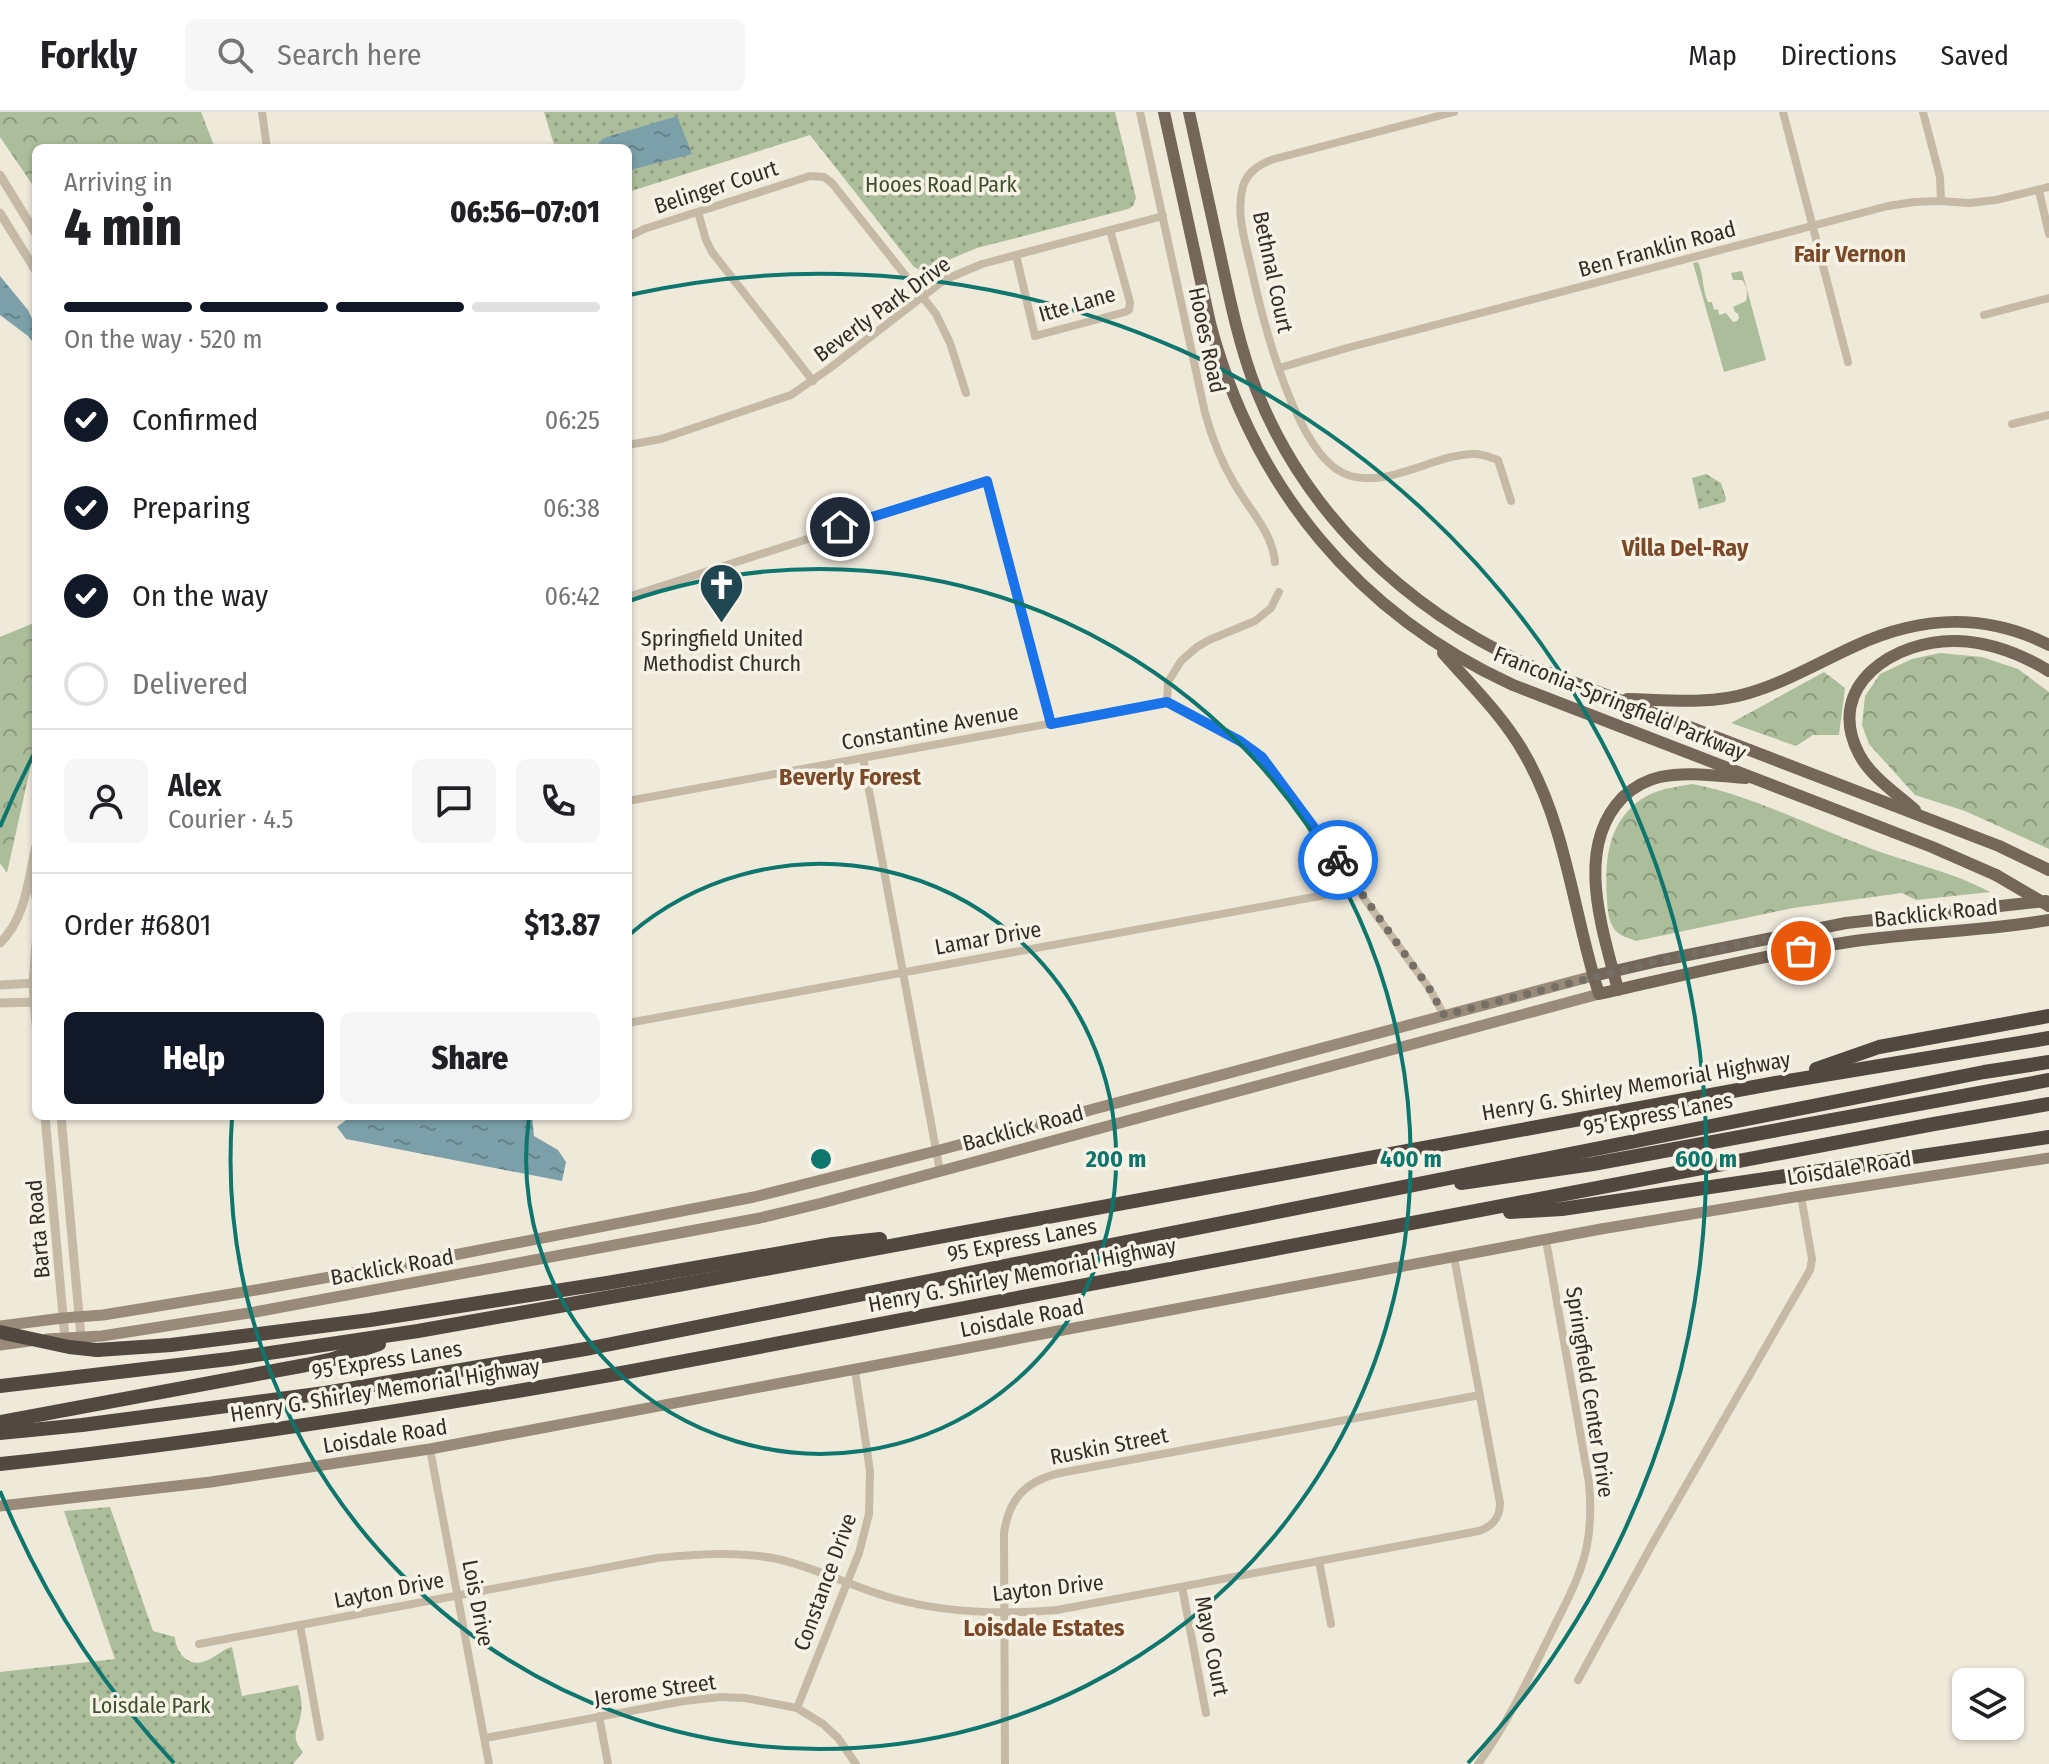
<!DOCTYPE html>
<html lang="en">
<head>
<meta charset="utf-8">
<style>
  :root { --surface:#fff; --page:#f6f6f6; --text:#202124; --muted:#757577; --line:#e0e0e0; --accent:#111827 }
  body { margin:0; font-family:"Fira Sans Condensed",sans-serif; background:var(--page); color:var(--text); height:100vh; display:flex; flex-direction:column; font-size:30px; white-space:nowrap }
  * { box-sizing:border-box; margin:0 }
  p { font-size:26px; color:var(--muted) }
  .icon { flex:none; width:44px; height:44px; fill:none; stroke:currentColor; stroke-width:2; stroke-linecap:round; stroke-linejoin:round }
  .map { position:relative; flex:1; overflow:hidden }
  .drawer { position:absolute; left:32px; top:32px; width:600px; height:976px; display:flex; flex-direction:column; background:var(--surface); border-radius:12px; box-shadow:0 2px 6px #0004 }
  .drawer>* { flex:none }
  .buttons { position:absolute; left:1952px; top:1556px; display:grid; gap:16px }
  .buttons a { display:grid; place-items:center; width:72px; height:72px; border-radius:12px; background:var(--surface); box-shadow:0 2px 6px #0004; font-size:40px }
  .pin { position:absolute; display:grid; place-items:center; width:68px; height:68px; color:#fff; margin:-34px; border:4px solid #fff; border-radius:50%; box-shadow:0 2px 8px #0007 }
  .courier { position:absolute; display:grid; place-items:center; width:80px; height:80px; margin:-40px; border:6px solid #1a73e8; border-radius:50%; background:#fff; color:#222; box-shadow:0 2px 10px #0007 }
  .headline em { font-style:normal; font-weight:800 }
  .headline div { display:flex; flex-direction:column-reverse }
  .headline { display:flex; align-items:center; justify-content:space-between; height:136px; padding:0 32px }
  h1 { font-size:52px; font-weight:800; line-height:60px }
  .bar { display:grid; grid-template-columns:repeat(4,1fr); gap:12px 8px; align-content:center; height:96px; padding:0 32px }
  .bar i { height:10px; border-radius:6px; background:var(--line) }
  .bar .current { background:var(--accent) }
  .bar p { grid-column:span 4 }
  .line { display:flex; align-items:center; gap:20px; padding:0 32px; border-top:2px solid var(--line) }
  .line div { flex:1 }
  .round { display:grid; place-items:center; flex:none; width:84px; height:84px; border-radius:12px; background:var(--page) }
  ol { padding:0 32px; list-style:none }
  li { display:flex; align-items:center; gap:24px; height:88px }
  li p { margin-inline-start:auto }
  li .icon { padding:8px; border-radius:50%; background:var(--accent); color:#fff; stroke-width:4 }
  li:last-child { color:var(--muted) }
  li i { width:44px; height:44px; border:4px solid var(--line); border-radius:50% }
  .cta { display:flex; gap:16px; margin-top:auto; padding:16px 32px }
  .cta a { flex:1; height:92px; border-radius:12px; background:var(--accent); color:#fff; font-size:32px; font-weight:800; line-height:92px; text-align:center }
  .cta a+a { background:var(--page); color:var(--text) }
  header { display:flex; align-items:center; gap:48px; box-sizing:border-box; height:112px; padding:0 40px; background:var(--surface); border-bottom:2px solid var(--line) }
  header strong { font-size:38px }
  nav { display:flex; gap:44px; margin-inline-start:auto; font-size:28px }
  .search { width:560px; height:72px; background:var(--page); display:flex; align-items:center; gap:20px; box-sizing:border-box; padding:0 28px; border-radius:12px; color:var(--muted); font-size:30px }
  .map>svg:first-child { display:block }
  .grass { fill:#acbd9b }
  .forest { fill:url(#forest-crowns) }
  .park { fill:url(#park-dots) }
  .water { fill:url(#water-ripples) }
  .lines { fill:none; stroke-linecap:round; stroke-linejoin:round }
  .minor { stroke:#c6baa7; stroke-width:8 }
  .tertiary { stroke:#c6baa7; stroke-width:9 }
  .secondary { stroke:#998a79; stroke-width:11 }
  .primary { stroke:#746659; stroke-width:12 }
  .motorway { stroke:#53483f; stroke-width:14 }
  .primary-bridge { stroke:#746659; stroke-width:12 }
  .motorway-bridge { stroke:#53483f; stroke-width:14 }
  .done { stroke:#756f66; stroke-width:8; stroke-dasharray:0 14.4 }
  .route { stroke:#1a73e8; stroke-width:10 }
  .ring { fill:none; stroke:#0f766e; stroke-width:4 }
  .labels { text-anchor:middle; dominant-baseline:central; stroke-width:7; stroke-linejoin:round; paint-order:stroke }
  .park-label { font-size:22px; fill:#3d4f2d; stroke:#f7f2e6 }
  .street-label { font-size:22px; fill:#332d27; stroke:#f7f2e6 }
  .poi-label { font-size:22px; fill:#332d27; stroke:#f7f2e6 }
  .neighbourhood-label { font-size:24px; font-weight:bold; fill:#7b4927; stroke:#f7f2e6 }
  .centre { fill:#0f766e; stroke:#f7f2e6; stroke-width:4 }
  .ring-label { font-size:24px; text-anchor:middle; font-weight:bold; fill:#0f766e; stroke:#f7f2e6; stroke-width:7; stroke-linejoin:round; paint-order:stroke }
</style>
</head>
<body>
<header>
<strong>Forkly</strong>
<div class="search"><svg class="icon" aria-label="search" viewBox="0 0 24 24"><circle cx="10" cy="10" r="6"/><path d="M15 15l6 6"/></svg>Search here</div>
<nav><a>Map</a><a>Directions</a><a>Saved</a></nav>
</header>
<div class="map">
<svg width="2049" height="1652" viewBox="0 0 2049 1652">
  <defs>
    <pattern id="forest-crowns" width="20" height="18" patternUnits="userSpaceOnUse" patternTransform="scale(2)"><rect width="20" height="18" fill="#acbd9b"/><path d="M2 6a3 3 0 1 1 6 0M12 15a3 3 0 1 1 6 0" fill="none" stroke="#8d9a7e"/></pattern>
    <pattern id="park-dots" width="8" height="8" patternUnits="userSpaceOnUse" patternTransform="scale(2)"><rect width="8" height="8" fill="#acbd9b"/><path d="M2 2h.1M6 6h.1" fill="none" stroke="#8d9a7e" stroke-width="1.8" stroke-linecap="round"/></pattern>
    <pattern id="water-ripples" width="26" height="14" patternUnits="userSpaceOnUse" patternTransform="scale(2)"><rect width="26" height="14" fill="#7ba0aa"/><path d="M2 4q2-2 4 0t4 0M15 11q2-2 4 0t4 0" fill="none" stroke="#65838a"/></pattern>
  </defs>
  <rect width="100%" height="100%" fill="#efe9da"/>
  <path class="grass" d="M 1698,150 C 1704,163 1702,178 1708,190 L 1712,190 L 1714,198 L 1718,197 L 1719,203 L 1726,201 L 1733,210 L 1737,209 L 1739,206 L 1738,202 L 1735,200 L 1733,195 L 1746,189 C 1748,181 1747,174 1742,168 L 1733,168 L 1731,161 L 1742,159 L 1766,248 L 1724,260 L 1693,151 Z"/>
  <g class="forest">
    <polygon points="0,0 201,0 215,36 36,36 36,78 0,25"/>
    <polygon points="36,510 36,630 7,761 0,751 0,525"/>
    <polygon points="1940,541 1982,545 2018,557 2049,580 2049,737 1965,699 1915,683 1869,632 1862,613 1865,584 1880,562 1912,547"/>
    <polygon points="1824,560 1845,576 1839,623 1813,623 1796,634 1731,611"/>
    <path d="M 1693,672 C 1753,684 1810,714 1867,735 C 1908,751 1951,759 1990,780 L 1916,788 L 1902,781 L 1793,796 L 1636,829 C 1629,826 1619,824 1615,818 C 1608,809 1608,799 1607,789 C 1605,753 1606,717 1635,692 C 1651,678 1673,675 1693,672 Z"/>
  </g>
  <g class="park">
    <polygon points="544,0 1115,0 1136,86 1133,94 1128,97 977,136 922,159 914,155 810,23 628,80 628,36 555,36"/>
    <polygon points="1706,362 1721,371 1726,386 1725,390 1699,397 1692,366"/>
    <path d="M 110,1395 L 153,1519 L 175,1525 C 176,1542 190,1557 208,1548 C 217,1544 221,1538 232,1535 L 242,1584 L 298,1573 C 300,1582 303,1592 301,1601 C 299,1619 289,1623 303,1640 L 293,1652 L 0,1652 L 0,1560 L 115,1547 L 64,1399 Z"/>
  </g>
  <g class="water">
    <polygon points="674,5 678,6 692,42 634,57 628,61 628,36 599,36 599,30 607,25"/>
    <polygon points="0,164 28,198 36,215 36,234 28,224 0,203"/>
    <polygon points="351,1004 532,1004 534,1024 558,1038 566,1050 562,1069 346,1027 337,1015"/>
  </g>
  <g class="lines">
    <g class="minor">
      <polyline points="262,0 267,36"/>
      <path d="M 1140,0 L 1205,301 C 1212,326 1221,349 1234,371 C 1249,398 1272,419 1275,450"/>
      <path d="M 1454,0 L 1274,47 C 1260,52 1248,59 1243,74 C 1235,104 1247,135 1253,164 C 1264,213 1296,339 1343,361 C 1383,380 1433,342 1474,342 C 1483,342 1490,345 1498,348 L 1511,389"/>
      <polyline points="1783,0 1848,250"/>
      <polyline points="1923,0 1940,65 1941,89"/>
      <polyline points="2039,79 2049,122"/>
      <polyline points="698,100 706,128 712,140 813,269"/>
      <polyline points="628,125 644,117 810,64 824,65 832,71 936,202 950,231 966,281"/>
      <polyline points="1016,143 1035,224 1125,200 1129,198 1130,190 1110,118"/>
      <polyline points="1984,203 2049,186"/>
      <polyline points="1279,256 1347,236 1888,94 1914,90 1941,89 1969,91 1996,88 2049,75"/>
      <polyline points="2012,312 2049,303"/>
      <polyline points="628,333 661,327 791,283 830,256 944,168 982,152 1163,104"/>
      <polyline points="628,485 987,369 1051,612"/>
      <polyline points="1167,590 1240,629 1262,645 1429,876 1444,903"/>
      <polyline points="863,646 940,1059"/>
      <polyline points="628,689 1167,590 1168,570 1181,549 1197,535 1209,528 1255,509 1271,496 1279,480"/>
      <polyline points="628,911 1325,783 1337,778 1352,769"/>
      <polyline points="430,1337 489,1652"/>
      <polyline points="1319,1449 1331,1512"/>
      <polyline points="1182,1475 1206,1601"/>
      <polyline points="300,1513 320,1625"/>
      <path d="M 199,1532 L 657,1446 C 698,1442 738,1439 778,1447 C 816,1456 851,1474 888,1485 C 943,1501 1000,1503 1057,1498 L 1479,1419 C 1493,1414 1500,1406 1500,1391 L 1454,1145"/>
      <polyline points="1578,1568 1654,1429 1810,1158 1812,1147 1801,1084"/>
      <polyline points="797,1596 859,1441 869,1402 870,1359 855,1258"/>
      <polyline points="599,1604 608,1652"/>
      <polyline points="485,1626 684,1589 721,1585 745,1586 797,1596 823,1612 838,1626 856,1652"/>
      <path d="M 1005,1652 L 1004,1421 C 1009,1386 1026,1369 1060,1361 L 1480,1283"/>
      <path d="M 1478,1652 C 1507,1612 1528,1568 1550,1523 C 1564,1494 1581,1465 1587,1433 C 1591,1412 1591,1392 1589,1371 L 1546,1128"/>
    </g>
    <g class="tertiary">
      <polyline points="0,63 36,122"/>
      <polyline points="0,101 36,159"/>
      <polyline points="32,763 36,786"/>
      <path d="M 0,831 C 26,806 28,768 36,734"/>
      <polyline points="36,832 33,872 36,912"/>
      <polyline points="0,873 36,871"/>
      <polyline points="0,891 36,890"/>
      <polyline points="45,1004 65,1226"/>
      <polyline points="61,1004 81,1225"/>
    </g>
    <g class="secondary">
      <polyline points="0,1214 63,1206 103,1203 250,1179 449,1144 754,1085 936,1039 1593,864"/>
      <polyline points="47,1227 102,1224 255,1200 760,1106 822,1091 1599,882"/>
      <polyline points="0,1233 30,1229"/>
      <polyline points="0,1394 211,1370 430,1337 1601,1117 1801,1084 2049,1046"/>
    </g>
    <g class="primary">
      <path d="M 1164,0 L 1210,211 C 1253,375 1358,502 1513,573 L 1932,735 L 1996,763"/>
      <path d="M 1189,0 C 1199,47 1210,95 1220,142 C 1230,188 1239,233 1256,277 C 1305,402 1406,497 1526,552 L 1999,734 L 2049,758"/>
      <path d="M 1443,541 C 1471,573 1503,604 1524,641 C 1567,715 1573,801 1599,882 C 1684,863 1769,842 1855,829 C 1920,820 1985,819 2049,808"/>
      <path d="M 1627,587 C 1667,588 1710,593 1749,581 C 1786,570 1820,550 1855,534 C 1920,504 1984,500 2049,533"/>
      <path d="M 1915,698 C 1896,681 1871,665 1859,642 C 1823,573 1896,527 1957,529 C 1989,530 2021,542 2049,559"/>
      <polyline points="1593,864 1658,849 1846,811 2046,789"/>
      <path d="M 1618,878 C 1603,818 1573,736 1623,685 C 1634,675 1646,668 1660,665 C 1687,659 1718,664 1746,666"/>
    </g>
    <g class="motorway">
      <polyline points="1816,957 1879,935 2049,904"/>
      <polyline points="1461,1071 1593,1052 2049,968"/>
      <polyline points="1510,1100 1562,1097 2049,1025"/>
      <polyline points="97,1238 171,1233 370,1208 607,1171 833,1132 880,1127"/>
      <polyline points="0,1274 229,1247 418,1219 678,1173 1776,971 2049,926"/>
      <polyline points="0,1310 306,1253 333,1247 379,1232"/>
      <polyline points="0,1321 82,1313 325,1281 591,1236 1984,960 2049,950"/>
      <path d="M 0,1352 C 210,1330 419,1297 627,1260 L 1934,1012 L 2049,992"/>
    </g>
    <polyline class="primary-bridge" points="1996,763 2049,794"/>
    <polyline class="motorway-bridge" points="0,1220 69,1235 97,1238"/>
  </g>
  <g class="lines">
    <polyline class="done" points="1338,748 1429,876 1444,903 1658,849 1822,816 1825,834 1801,839"/>
    <polyline class="route" points="840,415 987,369 1051,612 1167,590 1240,629 1262,645 1338,748"/>
  </g>
  <g class="ring">
    <path d="M629 823A295 295 0 1 1 529 1006"/>
    <path d="M629 489A590 590 0 1 1 232 1006"/>
    <path d="M174 1651A885 885 0 0 1 0 1379M0 715A885 885 0 0 1 36 638M629 183A885 885 0 0 1 1468 1651"/>
  </g>
  <defs>
    <symbol id="church-pin" viewBox="-11 -11 22 30"><path d="M0 17L-7.5 6A9.5 9.5 0 1 1 7.5 6Z" fill="#204651" stroke="#f7f2e6"/><path d="M-1.2-6h2.4v3.5h3.3v2.4h-3.3V6h-2.4V-.1h-3.3v-2.4h3.3Z" fill="#fff"/></symbol>
  </defs>
  <g fill-rule="evenodd">
    <use href="#church-pin" x="696" y="448" width="51" height="69"/>
  </g>
  <g class="labels">
    <g class="park-label">
      <text x="941" y="72">Hooes Road Park</text>
      <text x="151" y="1593">Loisdale Park</text>
    </g>
    <g class="street-label">
      <text transform="translate(716 75) rotate(-18)">Belinger Court</text>
      <text transform="translate(1657 137) rotate(-15)">Ben Franklin Road</text>
      <text transform="translate(1273 160) rotate(78)">Bethnal Court</text>
      <text transform="translate(1077 192) rotate(-16)">Itte Lane</text>
      <text transform="translate(882 197) rotate(-36)">Beverly Park Drive</text>
      <text transform="translate(1207 228) rotate(78)">Hooes Road</text>
      <text transform="translate(1620 591) rotate(22)">Franconia-Springfield Parkway</text>
      <text transform="translate(930 615) rotate(-10)">Constantine Avenue</text>
      <text transform="translate(1936 801) rotate(-6)">Backlick Road</text>
      <text transform="translate(988 826) rotate(-10)">Lamar Drive</text>
      <text transform="translate(1636 974) rotate(-10)">Henry G. Shirley Memorial Highway</text>
      <text transform="translate(1658 1002) rotate(-11)">95 Express Lanes</text>
      <text transform="translate(1023 1016) rotate(-15)">Backlick Road</text>
      <text transform="translate(1849 1056) rotate(-9)">Loisdale Road</text>
      <text transform="translate(38 1117) rotate(-95)">Barta Road</text>
      <text transform="translate(1022 1128) rotate(-11)">95 Express Lanes</text>
      <text transform="translate(392 1155) rotate(-10)">Backlick Road</text>
      <text transform="translate(1022 1163) rotate(-11)">Henry G. Shirley Memorial Highway</text>
      <text transform="translate(1022 1206) rotate(-11)">Loisdale Road</text>
      <text transform="translate(387 1248) rotate(-9)">95 Express Lanes</text>
      <text transform="translate(385 1278) rotate(-9)">Henry G. Shirley Memorial Highway</text>
      <text transform="translate(1590 1280) rotate(81)">Springfield Center Drive</text>
      <text transform="translate(385 1324) rotate(-9)">Loisdale Road</text>
      <text transform="translate(1109 1334) rotate(-11)">Ruskin Street</text>
      <text transform="translate(825 1470) rotate(-70)">Constance Drive</text>
      <text transform="translate(1048 1476) rotate(-6)">Layton Drive</text>
      <text transform="translate(389 1478) rotate(-11)">Layton Drive</text>
      <text transform="translate(478 1491) rotate(79)">Lois Drive</text>
      <text transform="translate(1212 1534) rotate(79)">Mayo Court</text>
      <text transform="translate(655 1578) rotate(-8)">Jerome Street</text>
    </g>
    <g class="poi-label">
      <text x="722" y="526">Springfield United<tspan x="722" dy="25">Methodist Church</tspan></text>
    </g>
    <g class="neighbourhood-label">
      <text x="1850" y="142">Fair Vernon</text>
      <text x="1685" y="436">Villa Del-Ray</text>
      <text x="850" y="665">Beverly Forest</text>
      <text x="1044" y="1516">Loisdale Estates</text>
    </g>
  </g>
  <circle cx="821" cy="1047" r="12" class="centre"/>
  <g class="ring-label">
    <text x="1116" y="1055">200 m</text>
    <text x="1411" y="1055">400 m</text>
    <text x="1706" y="1055">600 m</text>
  </g>
</svg>
<div class="buttons">
<a><svg class="icon" aria-label="layers" viewBox="0 0 24 24"><path d="M12 4l9 5-9 5-9-5zM3 14l9 5 9-5"/></svg></a>
</div>
<div class="pin" style="left:1801px;top:839px;background:#ea580c"><svg class="icon" aria-label="bag" viewBox="0 0 24 24"><path d="M5 8h14l-1 12H6zM9 8a3 3 0 0 1 6 0"/></svg></div>
<div class="pin" style="left:840px;top:415px;background:#1f2937"><svg class="icon" aria-label="home" viewBox="0 0 24 24"><path d="M3 11l9-7 9 7M6 9v11h12V9"/></svg></div>
<div class="courier" style="left:1338px;top:748px"><svg class="icon" aria-label="bike" viewBox="0 0 24 24"><circle cx="6" cy="16" r="4"/><circle cx="18" cy="16" r="4"/><path d="M6 16l4-8h5l3 8M10 8l3 8H6M13 5h3"/></svg></div>
<section class="drawer">
<div class="headline"><div><h1>4 min</h1><p>Arriving in</p></div><em>06:56–07:01</em></div>
<div class="bar"><i class="current"></i><i class="current"></i><i class="current"></i><i></i><p>On the way · 520 m</p></div>
<ol>
<li><svg class="icon" aria-label="check" viewBox="0 0 24 24"><path d="M5 12l5 5 9-10"/></svg>Confirmed<p>06:25</p></li>
<li><svg class="icon" aria-label="check" viewBox="0 0 24 24"><path d="M5 12l5 5 9-10"/></svg>Preparing<p>06:38</p></li>
<li><svg class="icon" aria-label="check" viewBox="0 0 24 24"><path d="M5 12l5 5 9-10"/></svg>On the way<p>06:42</p></li>
<li><i></i>Delivered</li>
</ol>
<div class="line" style="height:144px"><a class="round"><svg class="icon" aria-label="person" viewBox="0 0 24 24"><circle cx="12" cy="8" r="4"/><path d="M4 21q1-7 8-7t8 7"/></svg></a><div><b>Alex</b><p>Courier · 4.5</p></div><a class="round"><svg class="icon" aria-label="chat" viewBox="0 0 24 24"><path d="M4 5h16v11H9l-5 4z"/></svg></a><a class="round"><svg class="icon" aria-label="phone" viewBox="0 0 24 24"><path d="M5 4h4l2 5-3 2q2 4 5 5l2-3 5 2v4C11 20 4 13 5 4z"/></svg></a></div>
<div class="line" style="height:104px"><div>Order #6801</div><b>$13.87</b></div>
<div class="cta"><a>Help</a><a>Share</a></div>
</section>
</div>
</body>
</html>
